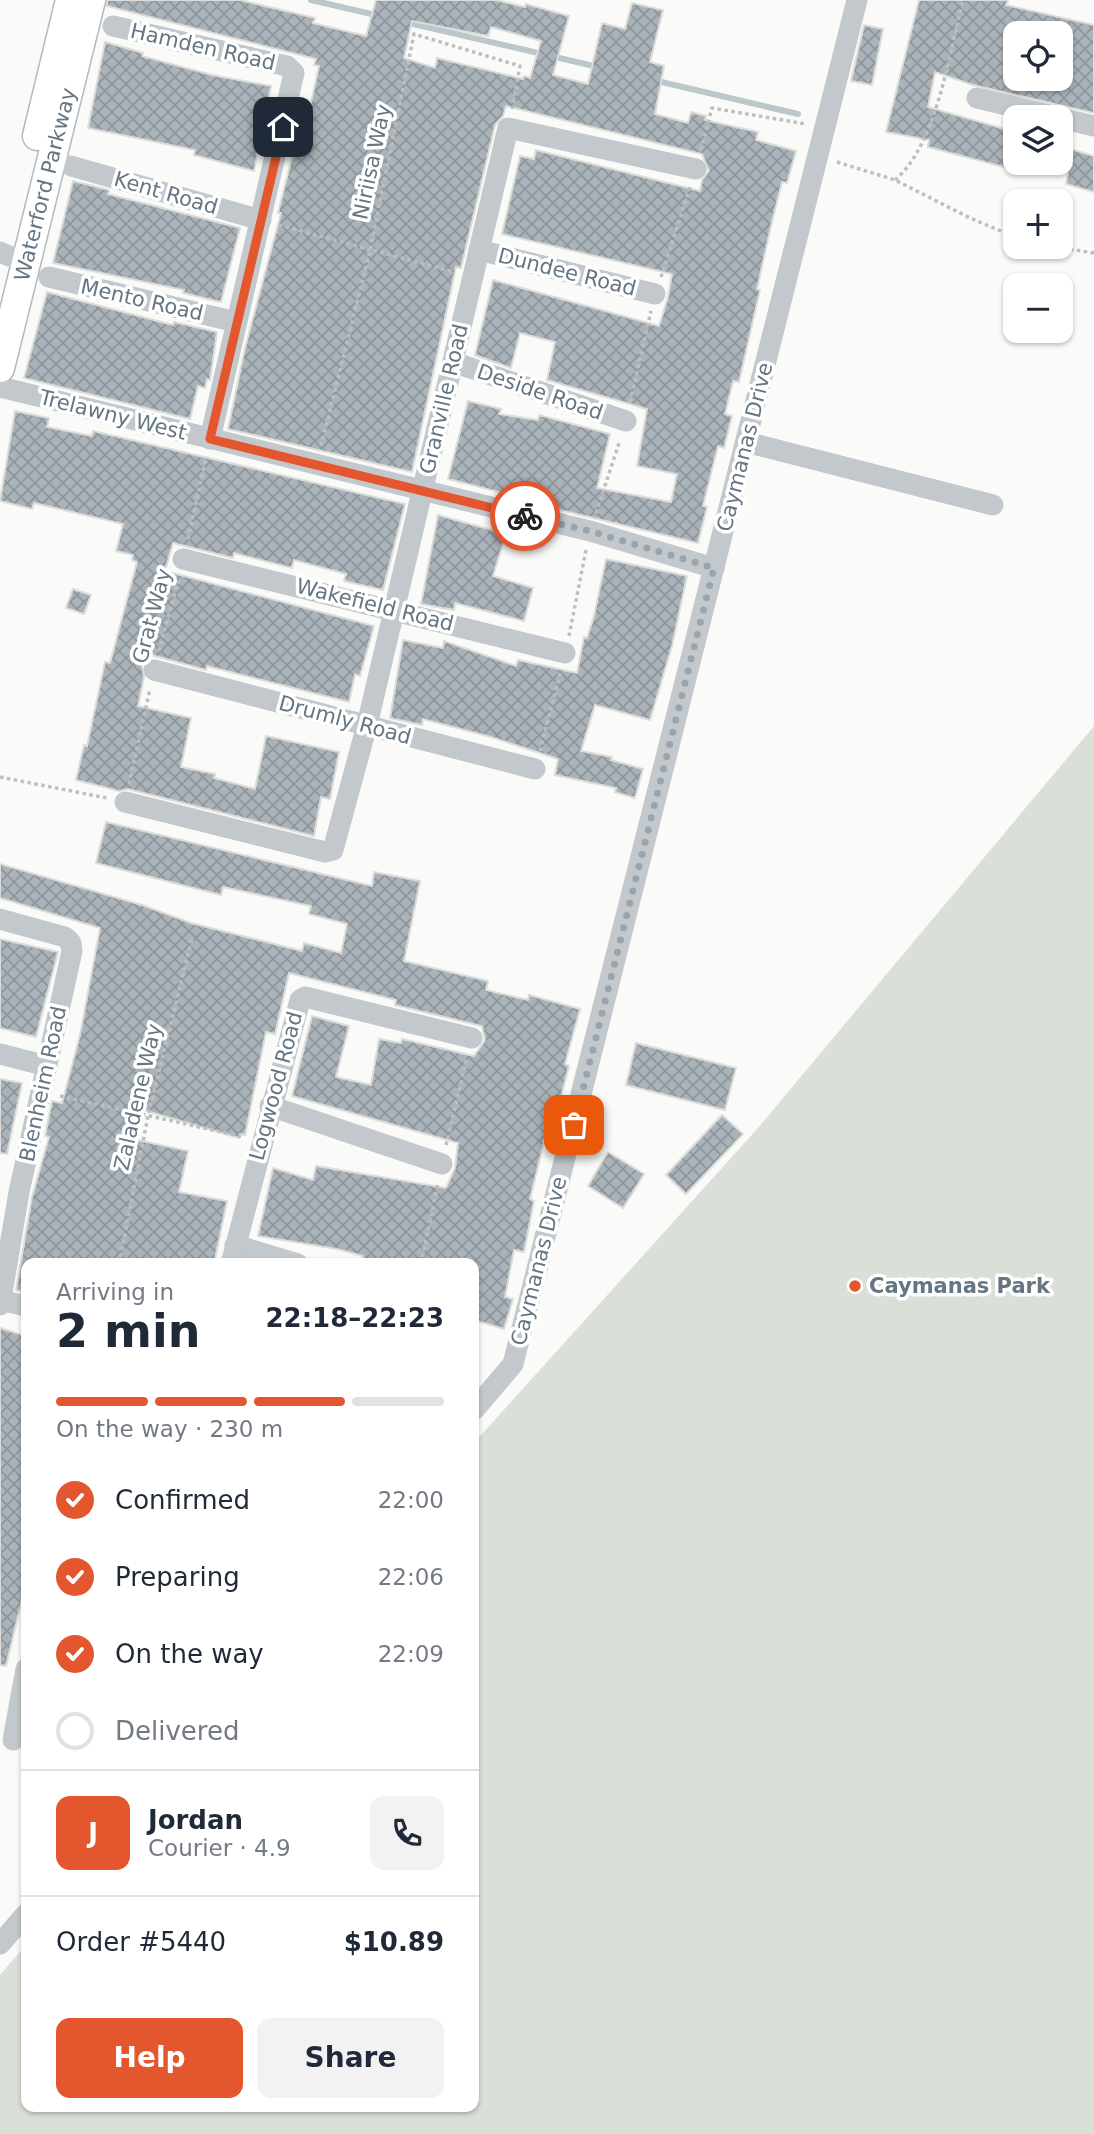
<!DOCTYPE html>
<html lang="en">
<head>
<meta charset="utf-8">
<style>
  :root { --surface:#fff; --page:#f2f2f3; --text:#1f2937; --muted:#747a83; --line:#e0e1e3; --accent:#e4572e }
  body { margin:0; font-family:"DejaVu Sans",sans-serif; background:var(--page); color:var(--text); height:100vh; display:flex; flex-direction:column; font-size:26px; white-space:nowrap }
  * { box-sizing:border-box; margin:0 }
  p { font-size:23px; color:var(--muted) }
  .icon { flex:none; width:38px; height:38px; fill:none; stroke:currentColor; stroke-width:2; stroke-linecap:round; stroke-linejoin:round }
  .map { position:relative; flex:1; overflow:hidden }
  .drawer { position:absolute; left:21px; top:1258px; width:458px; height:854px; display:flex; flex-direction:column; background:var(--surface); border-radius:14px; box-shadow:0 2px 5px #0004 }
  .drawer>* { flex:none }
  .fabs { position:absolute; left:1003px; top:21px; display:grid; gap:14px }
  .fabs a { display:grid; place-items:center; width:70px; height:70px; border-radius:14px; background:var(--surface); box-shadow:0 2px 5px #0004; font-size:35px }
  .pin { position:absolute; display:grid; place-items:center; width:60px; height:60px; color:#fff; margin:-30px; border-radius:14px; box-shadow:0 4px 10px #0006 }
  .courier { position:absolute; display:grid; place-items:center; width:70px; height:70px; margin:-35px; border:5px solid #e4572e; border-radius:50%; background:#fff; color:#222; box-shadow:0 2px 9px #0007 }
  .headline em { font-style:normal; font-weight:600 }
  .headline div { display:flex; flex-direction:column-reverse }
  .headline { display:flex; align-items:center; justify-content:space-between; height:119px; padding:0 35px }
  h1 { font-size:46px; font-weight:600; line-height:52px }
  .bar { display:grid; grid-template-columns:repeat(4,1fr); gap:10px 7px; align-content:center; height:84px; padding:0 35px }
  .bar i { height:9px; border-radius:5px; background:var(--line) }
  .bar .current { background:var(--accent) }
  .bar p { grid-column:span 4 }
  .line { display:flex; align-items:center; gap:18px; padding:0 35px; border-top:2px solid var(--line) }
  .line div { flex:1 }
  .round { display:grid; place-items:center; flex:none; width:74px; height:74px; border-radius:14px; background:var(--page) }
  ol { padding:0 35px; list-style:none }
  li { display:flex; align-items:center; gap:21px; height:77px }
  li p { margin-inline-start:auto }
  li .icon { padding:7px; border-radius:50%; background:var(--accent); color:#fff; stroke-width:4 }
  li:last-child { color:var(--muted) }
  li i { width:38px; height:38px; border:4px solid var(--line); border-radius:50% }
  .cta { display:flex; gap:14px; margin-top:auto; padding:14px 35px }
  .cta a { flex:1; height:80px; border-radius:14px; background:var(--accent); color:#fff; font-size:28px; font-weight:600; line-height:80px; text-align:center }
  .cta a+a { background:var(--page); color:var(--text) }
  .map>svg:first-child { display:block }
  .park { fill:#dadfd7 }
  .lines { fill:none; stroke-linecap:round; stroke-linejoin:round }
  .stream { stroke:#bbc7cb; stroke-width:6 }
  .building { fill:url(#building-cross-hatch); stroke:#dcdcda; stroke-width:2; fill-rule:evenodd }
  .secondary-casing { stroke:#b3babf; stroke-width:31 }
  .path { stroke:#bbbfc2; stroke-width:3.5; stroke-dasharray:3.5 3.5; stroke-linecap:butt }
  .street { stroke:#c3c8cc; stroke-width:21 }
  .secondary { stroke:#fff; stroke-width:28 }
  .done { stroke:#99a4ac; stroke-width:7; stroke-dasharray:0 12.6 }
  .route { stroke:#e4572e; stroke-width:9 }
  .poi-dot { fill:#e4572e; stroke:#fff; stroke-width:2.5 }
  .labels { text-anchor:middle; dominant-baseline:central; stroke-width:7; stroke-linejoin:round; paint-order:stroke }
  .street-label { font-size:21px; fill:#657683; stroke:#fff }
  .poi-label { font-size:21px; font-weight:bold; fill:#657683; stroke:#fff; text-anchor:start }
</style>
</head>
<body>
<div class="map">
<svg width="1094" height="2134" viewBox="0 0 1094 2134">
  <defs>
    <pattern id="building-cross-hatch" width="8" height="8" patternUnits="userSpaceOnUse" patternTransform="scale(1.75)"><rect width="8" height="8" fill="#aab3b9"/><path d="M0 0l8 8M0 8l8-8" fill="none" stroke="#8e969c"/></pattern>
  </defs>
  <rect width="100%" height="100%" fill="#fafaf8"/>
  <polygon class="park" points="1094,726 1094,2134 0,2134 0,1975 26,1945 26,2107 474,2107 474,1443 758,1128"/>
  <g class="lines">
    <g class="stream">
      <polyline points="311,0 380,16"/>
      <polyline points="405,22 598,67"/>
      <polyline points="653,80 798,114"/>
    </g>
  </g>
  <g class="building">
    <path d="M 107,0 L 240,0 L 315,18 L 313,23 L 366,36 L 376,0 L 496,0 L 525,7 L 526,4 L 569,16 L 553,75 L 588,84 L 602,23 L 625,29 L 632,3 L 663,10 L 650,62 L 664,66 L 655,114 L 688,123 L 691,112 L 706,116 L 705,120 L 758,132 L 756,140 L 796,151 L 787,183 L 782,182 L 771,226 L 757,289 L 760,290 L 739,382 L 733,381 L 725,414 L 732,416 L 724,448 L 718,446 L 703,506 L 707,507 L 698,543 L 518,500 L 519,497 L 448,479 L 468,401 L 501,409 L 499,414 L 538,420 L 539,415 L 610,434 L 597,488 L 671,502 L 677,474 L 637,466 L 647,409 L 547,380 L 555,342 L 520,333 L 511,368 L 475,355 L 493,280 L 659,326 L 668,297 L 672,274 L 502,234 L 520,156 L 534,159 L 536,150 L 700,191 L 702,180 L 709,171 L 702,154 L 506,106 L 503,116 L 495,125 L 461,268 L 456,267 L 412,472 L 228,429 L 245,348 L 281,213 L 278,213 L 305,105 L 310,107 L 319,66 L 314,65 L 316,59 L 107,6 ZM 412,21 L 488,36 L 491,27 L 541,41 L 530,78 L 524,76 L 523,79 L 437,58 L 435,68 L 404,58 Z"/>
    <path d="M 919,0 L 1008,0 L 1006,5 L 1094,25 L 1094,113 L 973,85 L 935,72 L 928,107 L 1015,132 L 1015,170 L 928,147 L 929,140 L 886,132 ZM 1015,33 L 1060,33 L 1060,79 L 1015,79 Z"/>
    <polygon points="864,25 883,29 872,85 851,81"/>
    <polygon points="105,42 143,53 142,56 212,75 271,86 254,171 194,155 195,150 88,128"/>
    <polygon points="1060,146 1094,156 1094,192 1066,184 1068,173 1060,170"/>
    <polygon points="73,181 109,190 108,194 240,228 221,302 183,293 184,290 53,263"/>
    <polygon points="47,292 173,325 174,322 217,332 210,380 207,379 205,388 198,386 190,419 24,378"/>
    <polygon points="15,411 49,418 47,427 92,436 93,431 405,504 383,590 344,581 346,574 294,560 292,568 234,553 233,558 173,543 165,571 374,626 360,676 355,674 349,702 207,666 206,670 148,654 142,666 144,677 138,706 191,718 181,767 215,774 214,778 255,789 266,736 339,752 330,799 321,797 314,836 128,789 119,791 76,780 84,745 87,746 105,662 110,663 137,562 132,560 133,555 116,551 123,524 34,503 32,509 0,501"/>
    <polygon points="438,515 506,534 493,576 533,588 524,621 455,603 454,610 421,604"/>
    <polygon points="606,559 687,576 672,646 650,720 595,705 581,751 612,757 611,760 643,769 635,798 615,792 616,788 555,775 558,759 491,737 423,719 422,725 390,718 403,640 443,648 444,641 516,666 518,660 577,673 584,637 587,638 594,616"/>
    <polygon points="73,589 91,595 84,614 66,608"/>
    <polygon points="106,822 372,886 374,872 420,881 404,961 488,981 486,990 528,1000 529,995 580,1009 565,1064 569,1066 551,1135 546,1134 530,1199 534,1201 524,1252 514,1250 505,1297 513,1299 504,1329 474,1320 474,1264 428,1264 405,1259 403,1264 372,1264 362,1261 363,1256 337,1249 258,1236 273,1168 313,1180 316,1166 446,1188 455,1168 458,1143 292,1096 312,1016 349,1026 336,1077 371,1085 379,1039 401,1043 402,1039 474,1056 485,1040 482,1026 395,1005 396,1000 289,973 275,1034 266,1032 245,1135 240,1134 239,1138 140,1109 133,1139 188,1151 179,1192 227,1201 214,1264 26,1264 26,1293 16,1290 32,1197 49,1137 45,1136 52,1101 62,1103 80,1035 100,928 0,898 0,864 142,905 191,923 302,951 304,943 341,953 347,924 309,914 311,906 223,887 221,895 96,863"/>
    <polygon points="0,939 58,952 36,1037 0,1028"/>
    <polygon points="636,1043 736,1068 725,1110 626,1085"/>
    <polygon points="0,1079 22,1083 7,1154 0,1153"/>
    <polygon points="722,1115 743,1134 686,1194 666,1175"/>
    <polygon points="608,1152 644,1174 623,1208 588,1186"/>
    <polygon points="0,1328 26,1336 26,1583 6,1666 0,1665"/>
  </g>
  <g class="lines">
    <defs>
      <g id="secondary">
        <polyline points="37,136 70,0"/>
        <path id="s1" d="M 0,368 L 91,0"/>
      </g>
    </defs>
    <use href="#secondary" class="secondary-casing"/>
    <g class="path">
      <polyline points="701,150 712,108 806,124"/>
      <polyline points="837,162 895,180 970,218 1015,237"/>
      <path d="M 895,180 C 937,144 949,54 963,0"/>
      <polyline points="279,225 454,272"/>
      <polyline points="1056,247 1094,253"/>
      <polyline points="661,277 690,187"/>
      <polyline points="630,402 651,311"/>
      <polyline points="321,446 370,251 414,34 520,66 512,109"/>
      <polyline points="596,513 620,440"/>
      <polyline points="188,539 206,458"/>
      <polyline points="569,636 586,550"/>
      <polyline points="159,651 179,577"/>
      <polyline points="540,751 561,670"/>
      <polyline points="0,777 107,798"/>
      <polyline points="129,784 150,689"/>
      <polyline points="60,1096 244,1137"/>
      <polyline points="446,1145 467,1057"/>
      <polyline points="119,1264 148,1116 192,938"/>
      <polyline points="421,1264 438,1183"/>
    </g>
    <g class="street">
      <polyline points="113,26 287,66 294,73 210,439"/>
      <polyline points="977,98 1058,117"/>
      <polyline points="1060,118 1094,126"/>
      <polyline points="71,166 261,220"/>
      <polyline points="479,250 655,294"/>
      <polyline points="0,252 9,256"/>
      <polyline points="49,277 236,322"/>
      <polyline points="453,362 626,421"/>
      <polyline points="0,387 590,531 714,568"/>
      <polyline points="746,442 993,505"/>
      <polyline points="183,559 565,653"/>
      <polyline points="154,670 535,769"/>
      <polyline points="125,802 325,852 333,850 367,725 508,128 696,169"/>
      <polyline points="0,919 65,937 71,943 72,951 19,1192 0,1305"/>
      <polyline points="0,1054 47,1066"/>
      <polyline points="270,1106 442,1164"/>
      <polyline points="235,1245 298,1264"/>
      <polyline points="231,1264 300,1000 305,997 472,1038"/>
      <polyline points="0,1300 26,1306"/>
      <polyline points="474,1410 513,1364 857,0"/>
      <polyline points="13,1740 26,1669"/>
      <polyline points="0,1944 26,1914"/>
    </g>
    <use href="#secondary" class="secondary"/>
  </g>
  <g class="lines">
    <polyline class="done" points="525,516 590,531 714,568 574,1125"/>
    <polyline class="route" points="283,127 210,439 525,516"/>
  </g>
  <circle class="poi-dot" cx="855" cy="1286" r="7"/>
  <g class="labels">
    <g class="street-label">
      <text transform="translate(203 47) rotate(13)">Hamden Road</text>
      <text transform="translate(372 162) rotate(-78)">Niriisa Way</text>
      <text stroke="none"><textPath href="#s1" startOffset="189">Waterford Parkway</textPath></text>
      <text transform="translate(166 193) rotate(16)">Kent Road</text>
      <text transform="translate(567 272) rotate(14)">Dundee Road</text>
      <text transform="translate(142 300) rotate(13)">Mento Road</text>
      <text transform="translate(540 392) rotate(19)">Deside Road</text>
      <text transform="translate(444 399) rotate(-77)">Granville Road</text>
      <text transform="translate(113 415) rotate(14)">Trelawny West</text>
      <text transform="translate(745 447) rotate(-76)">Caymanas Drive</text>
      <text transform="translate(375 605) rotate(14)">Wakefield Road</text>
      <text transform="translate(152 616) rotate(-75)">Grat Way</text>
      <text transform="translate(345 720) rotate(15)">Drumly Road</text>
      <text transform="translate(43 1084) rotate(-78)">Blenheim Road</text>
      <text transform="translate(276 1086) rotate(-75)">Logwood Road</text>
      <text transform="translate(138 1097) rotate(-77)">Zaladene Way</text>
      <text transform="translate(539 1261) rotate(-76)">Caymanas Drive</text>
    </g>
    <g class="poi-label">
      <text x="869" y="1286">Caymanas Park</text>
    </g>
  </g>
</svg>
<div class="fabs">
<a><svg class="icon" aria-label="locate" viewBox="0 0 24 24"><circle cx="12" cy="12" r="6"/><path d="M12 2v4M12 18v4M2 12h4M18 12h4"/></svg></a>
<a><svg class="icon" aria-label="layers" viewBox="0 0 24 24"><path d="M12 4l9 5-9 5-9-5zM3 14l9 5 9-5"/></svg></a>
<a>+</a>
<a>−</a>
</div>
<div class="pin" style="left:574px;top:1125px;background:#ea580c"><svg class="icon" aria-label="bag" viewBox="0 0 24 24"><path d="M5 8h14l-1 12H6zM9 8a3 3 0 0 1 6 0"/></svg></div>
<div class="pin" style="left:283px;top:127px;background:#1f2937"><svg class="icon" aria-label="home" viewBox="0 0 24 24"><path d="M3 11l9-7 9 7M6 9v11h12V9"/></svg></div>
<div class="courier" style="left:525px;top:516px"><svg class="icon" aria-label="bike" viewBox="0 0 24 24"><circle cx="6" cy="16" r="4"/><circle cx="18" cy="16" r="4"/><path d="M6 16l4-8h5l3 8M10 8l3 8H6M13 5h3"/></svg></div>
<section class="drawer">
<div class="headline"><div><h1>2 min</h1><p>Arriving in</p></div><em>22:18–22:23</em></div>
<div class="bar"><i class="current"></i><i class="current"></i><i class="current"></i><i></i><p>On the way · 230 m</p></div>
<ol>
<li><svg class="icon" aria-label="check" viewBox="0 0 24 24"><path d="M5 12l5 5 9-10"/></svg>Confirmed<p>22:00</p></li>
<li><svg class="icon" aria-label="check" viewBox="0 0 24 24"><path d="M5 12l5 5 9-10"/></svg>Preparing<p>22:06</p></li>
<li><svg class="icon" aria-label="check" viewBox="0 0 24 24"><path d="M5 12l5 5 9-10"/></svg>On the way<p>22:09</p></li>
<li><i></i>Delivered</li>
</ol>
<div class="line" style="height:126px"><b class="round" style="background:var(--accent);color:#fff">J</b><div><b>Jordan</b><p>Courier · 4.9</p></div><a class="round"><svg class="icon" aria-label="phone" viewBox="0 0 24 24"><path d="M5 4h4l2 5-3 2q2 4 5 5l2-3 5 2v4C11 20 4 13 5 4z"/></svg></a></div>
<div class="line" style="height:91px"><div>Order #5440</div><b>$10.89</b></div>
<div class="cta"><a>Help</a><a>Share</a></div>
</section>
</div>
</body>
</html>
